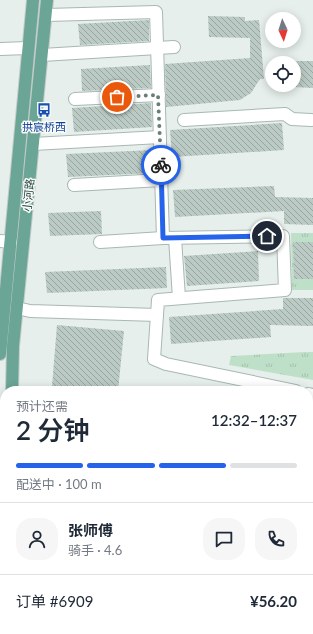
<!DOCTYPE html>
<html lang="zh">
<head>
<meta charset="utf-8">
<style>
  :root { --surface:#fff; --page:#f6f6f7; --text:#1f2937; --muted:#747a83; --line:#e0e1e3; --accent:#2563eb }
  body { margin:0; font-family:Lato,"Noto Sans SC",sans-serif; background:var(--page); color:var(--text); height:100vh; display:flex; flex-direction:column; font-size:15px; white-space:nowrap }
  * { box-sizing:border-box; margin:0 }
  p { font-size:13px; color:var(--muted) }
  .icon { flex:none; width:22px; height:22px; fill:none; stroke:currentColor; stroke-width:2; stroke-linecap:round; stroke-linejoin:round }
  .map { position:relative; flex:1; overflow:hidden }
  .drawer { position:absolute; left:0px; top:386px; width:313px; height:248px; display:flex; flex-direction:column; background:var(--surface); border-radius:16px 16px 0 0; box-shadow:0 2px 10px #0003 }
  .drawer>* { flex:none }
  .needle { width:26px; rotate:176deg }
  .tools { position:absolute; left:265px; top:12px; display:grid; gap:8px }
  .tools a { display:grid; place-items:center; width:36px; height:36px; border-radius:50%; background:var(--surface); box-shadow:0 2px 10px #0003; font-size:20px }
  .pin { position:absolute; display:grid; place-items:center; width:34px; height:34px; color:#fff; margin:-17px; border:2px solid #fff; border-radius:50%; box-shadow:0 1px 4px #0007 }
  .courier { position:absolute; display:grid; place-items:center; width:40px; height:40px; margin:-20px; border:3px solid #2563eb; border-radius:50%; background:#fff; color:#222; box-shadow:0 1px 5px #0007 }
  .head em { font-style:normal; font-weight:600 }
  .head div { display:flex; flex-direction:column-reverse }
  .head { display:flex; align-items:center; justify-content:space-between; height:68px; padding:0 16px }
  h1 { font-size:26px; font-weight:600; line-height:30px }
  .bar { display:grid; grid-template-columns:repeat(4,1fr); gap:6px 4px; align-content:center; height:48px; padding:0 16px }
  .bar i { height:5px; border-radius:3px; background:var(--line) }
  .bar .selected { background:var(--accent) }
  .bar p { grid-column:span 4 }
  .line { display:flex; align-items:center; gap:10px; padding:0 16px; border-top:1px solid var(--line) }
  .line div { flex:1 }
  .round { display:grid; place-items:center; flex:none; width:42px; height:42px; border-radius:16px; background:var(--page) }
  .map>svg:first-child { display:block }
  .grass { fill:url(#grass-tufts) }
  .building { fill:url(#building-back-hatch) }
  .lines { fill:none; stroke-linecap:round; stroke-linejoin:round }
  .minor-casing { stroke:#a8b8b2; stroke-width:14 }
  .major-casing { stroke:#c2cac8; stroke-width:14 }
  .minor { stroke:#fff; stroke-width:12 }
  .major { stroke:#6aa596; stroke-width:12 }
  .done { stroke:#687f78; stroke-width:4; stroke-dasharray:0 7.2 }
  .route { stroke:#2563eb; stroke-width:5 }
  .labels { text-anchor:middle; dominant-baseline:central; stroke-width:3; stroke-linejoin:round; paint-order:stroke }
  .transit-label { font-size:11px; fill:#164399; stroke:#f7fbf9 }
  .street-label { font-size:11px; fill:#24423a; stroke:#f7fbf9 }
</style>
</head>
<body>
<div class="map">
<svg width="313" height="634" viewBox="0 0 313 634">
  <defs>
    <pattern id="grass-tufts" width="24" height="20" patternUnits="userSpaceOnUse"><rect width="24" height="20" fill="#bfe0c8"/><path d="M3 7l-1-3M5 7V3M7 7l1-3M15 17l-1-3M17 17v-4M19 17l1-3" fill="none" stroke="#a4c1ad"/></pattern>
    <pattern id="building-back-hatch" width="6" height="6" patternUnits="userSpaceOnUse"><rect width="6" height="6" fill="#bbcac4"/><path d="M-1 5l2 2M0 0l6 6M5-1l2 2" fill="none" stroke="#98a6a0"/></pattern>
  </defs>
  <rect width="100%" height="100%" fill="#e6efeb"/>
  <g class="grass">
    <polygon points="291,233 313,233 313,290 292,290"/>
    <polygon points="305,352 313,352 313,380 229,365 231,356"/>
    <polygon points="308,520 313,521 313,560 308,560"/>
    <polygon points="226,630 269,630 269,634 156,634"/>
  </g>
  <g class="building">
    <polygon points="208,16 245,17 245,21 259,20 264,79 260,79 251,93 240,100 166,107 165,64 250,58 250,38 209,37"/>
    <polygon points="149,20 149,41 80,45 78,24"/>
    <polygon points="294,61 313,61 313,88 294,87"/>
    <polygon points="150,65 151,88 82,91 81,69"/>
    <polygon points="151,103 152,127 74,132 72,108"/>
    <polygon points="282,123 284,150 172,157 170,130"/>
    <polygon points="153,150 153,173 68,177 66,154"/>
    <polygon points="274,186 275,197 313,198 313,225 284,224 284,211 175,217 173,190"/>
    <polygon points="101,211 102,234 50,236 48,213"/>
    <polygon points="293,242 313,242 313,279 294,279"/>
    <polygon points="258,251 259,281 187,286 184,256"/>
    <polygon points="166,267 167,288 47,293 45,272"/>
    <polygon points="283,298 313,298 313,326 270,325 271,337 171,344 169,317 283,309"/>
    <polygon points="57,325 124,331 118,391 52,386"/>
  </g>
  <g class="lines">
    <defs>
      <g id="minor">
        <polyline points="46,15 156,12 163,238"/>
        <polyline points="0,49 28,48"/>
        <polyline points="42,55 174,47"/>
        <polyline points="75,99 159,95"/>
        <polyline points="184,120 285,114 292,119 311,120"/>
        <polyline points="33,144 160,137"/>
        <polyline points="74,185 161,180"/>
        <polyline points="175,238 179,298"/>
        <polyline points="0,241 11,242"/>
        <polyline points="100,242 163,238 283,236 285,290 158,300 154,359 166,364 296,391"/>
        <polyline points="17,308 30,311 157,315"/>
        <polyline points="308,394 313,395"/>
        <polyline points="0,433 5,438"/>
        <polyline points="308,481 313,482"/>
        <polyline points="308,498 313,499"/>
      </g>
      <g id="major">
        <polyline points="0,354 33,0"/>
        <polyline points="12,391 13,346 47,0"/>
        <polyline points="0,499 5,584"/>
        <polyline points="7,629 7,634"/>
        <polyline points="26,629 26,634"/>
      </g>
    </defs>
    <use href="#minor" class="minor-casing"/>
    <use href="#major" class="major-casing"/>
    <use href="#minor" class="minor"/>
    <use href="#major" class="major"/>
  </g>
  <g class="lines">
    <polyline class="done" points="117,97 158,95 161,165"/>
    <polyline class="route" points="161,165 163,238 267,236"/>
  </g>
  <defs>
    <symbol id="bus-bare" viewBox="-9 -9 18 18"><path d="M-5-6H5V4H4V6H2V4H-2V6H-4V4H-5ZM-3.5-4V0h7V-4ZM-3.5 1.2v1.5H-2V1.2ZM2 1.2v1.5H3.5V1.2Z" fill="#1a4fb4" stroke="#f7fbf9" stroke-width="2.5" paint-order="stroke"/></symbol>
  </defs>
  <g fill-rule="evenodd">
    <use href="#bus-bare" x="34" y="100" width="20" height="20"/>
  </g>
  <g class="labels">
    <g class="transit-label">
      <text x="44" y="126">拱宸桥西</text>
    </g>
    <g class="street-label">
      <text transform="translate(28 195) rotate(-84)">小河路</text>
    </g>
  </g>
</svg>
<div class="tools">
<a><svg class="needle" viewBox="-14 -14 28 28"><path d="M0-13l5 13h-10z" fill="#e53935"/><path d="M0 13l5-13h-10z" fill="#747a83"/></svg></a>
<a><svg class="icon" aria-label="locate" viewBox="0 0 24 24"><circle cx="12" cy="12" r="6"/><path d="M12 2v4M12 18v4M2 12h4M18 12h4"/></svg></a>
</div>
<div class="pin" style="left:117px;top:97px;background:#ea580c"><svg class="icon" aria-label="bag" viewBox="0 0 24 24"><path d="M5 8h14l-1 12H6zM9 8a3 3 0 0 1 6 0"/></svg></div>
<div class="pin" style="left:267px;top:236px;background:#1f2937"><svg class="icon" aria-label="home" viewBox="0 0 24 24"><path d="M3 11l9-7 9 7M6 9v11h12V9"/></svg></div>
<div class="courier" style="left:161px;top:165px"><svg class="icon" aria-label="bike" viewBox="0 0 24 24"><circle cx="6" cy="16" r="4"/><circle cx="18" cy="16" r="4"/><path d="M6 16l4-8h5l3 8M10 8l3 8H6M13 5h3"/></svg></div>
<section class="drawer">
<div class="head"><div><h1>2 分钟</h1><p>预计还需</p></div><em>12:32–12:37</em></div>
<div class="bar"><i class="selected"></i><i class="selected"></i><i class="selected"></i><i></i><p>配送中 · 100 m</p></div>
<div class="line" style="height:72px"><a class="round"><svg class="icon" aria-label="person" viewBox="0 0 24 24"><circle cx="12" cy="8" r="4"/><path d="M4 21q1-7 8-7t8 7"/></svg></a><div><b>张师傅</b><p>骑手 · 4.6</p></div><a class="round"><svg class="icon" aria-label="chat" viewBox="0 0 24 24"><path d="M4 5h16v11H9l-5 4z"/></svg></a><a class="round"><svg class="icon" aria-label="phone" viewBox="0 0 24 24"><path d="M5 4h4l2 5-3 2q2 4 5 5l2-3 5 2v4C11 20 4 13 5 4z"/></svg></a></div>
<div class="line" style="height:52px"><div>订单 #6909</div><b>¥56.20</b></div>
</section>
</div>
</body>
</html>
